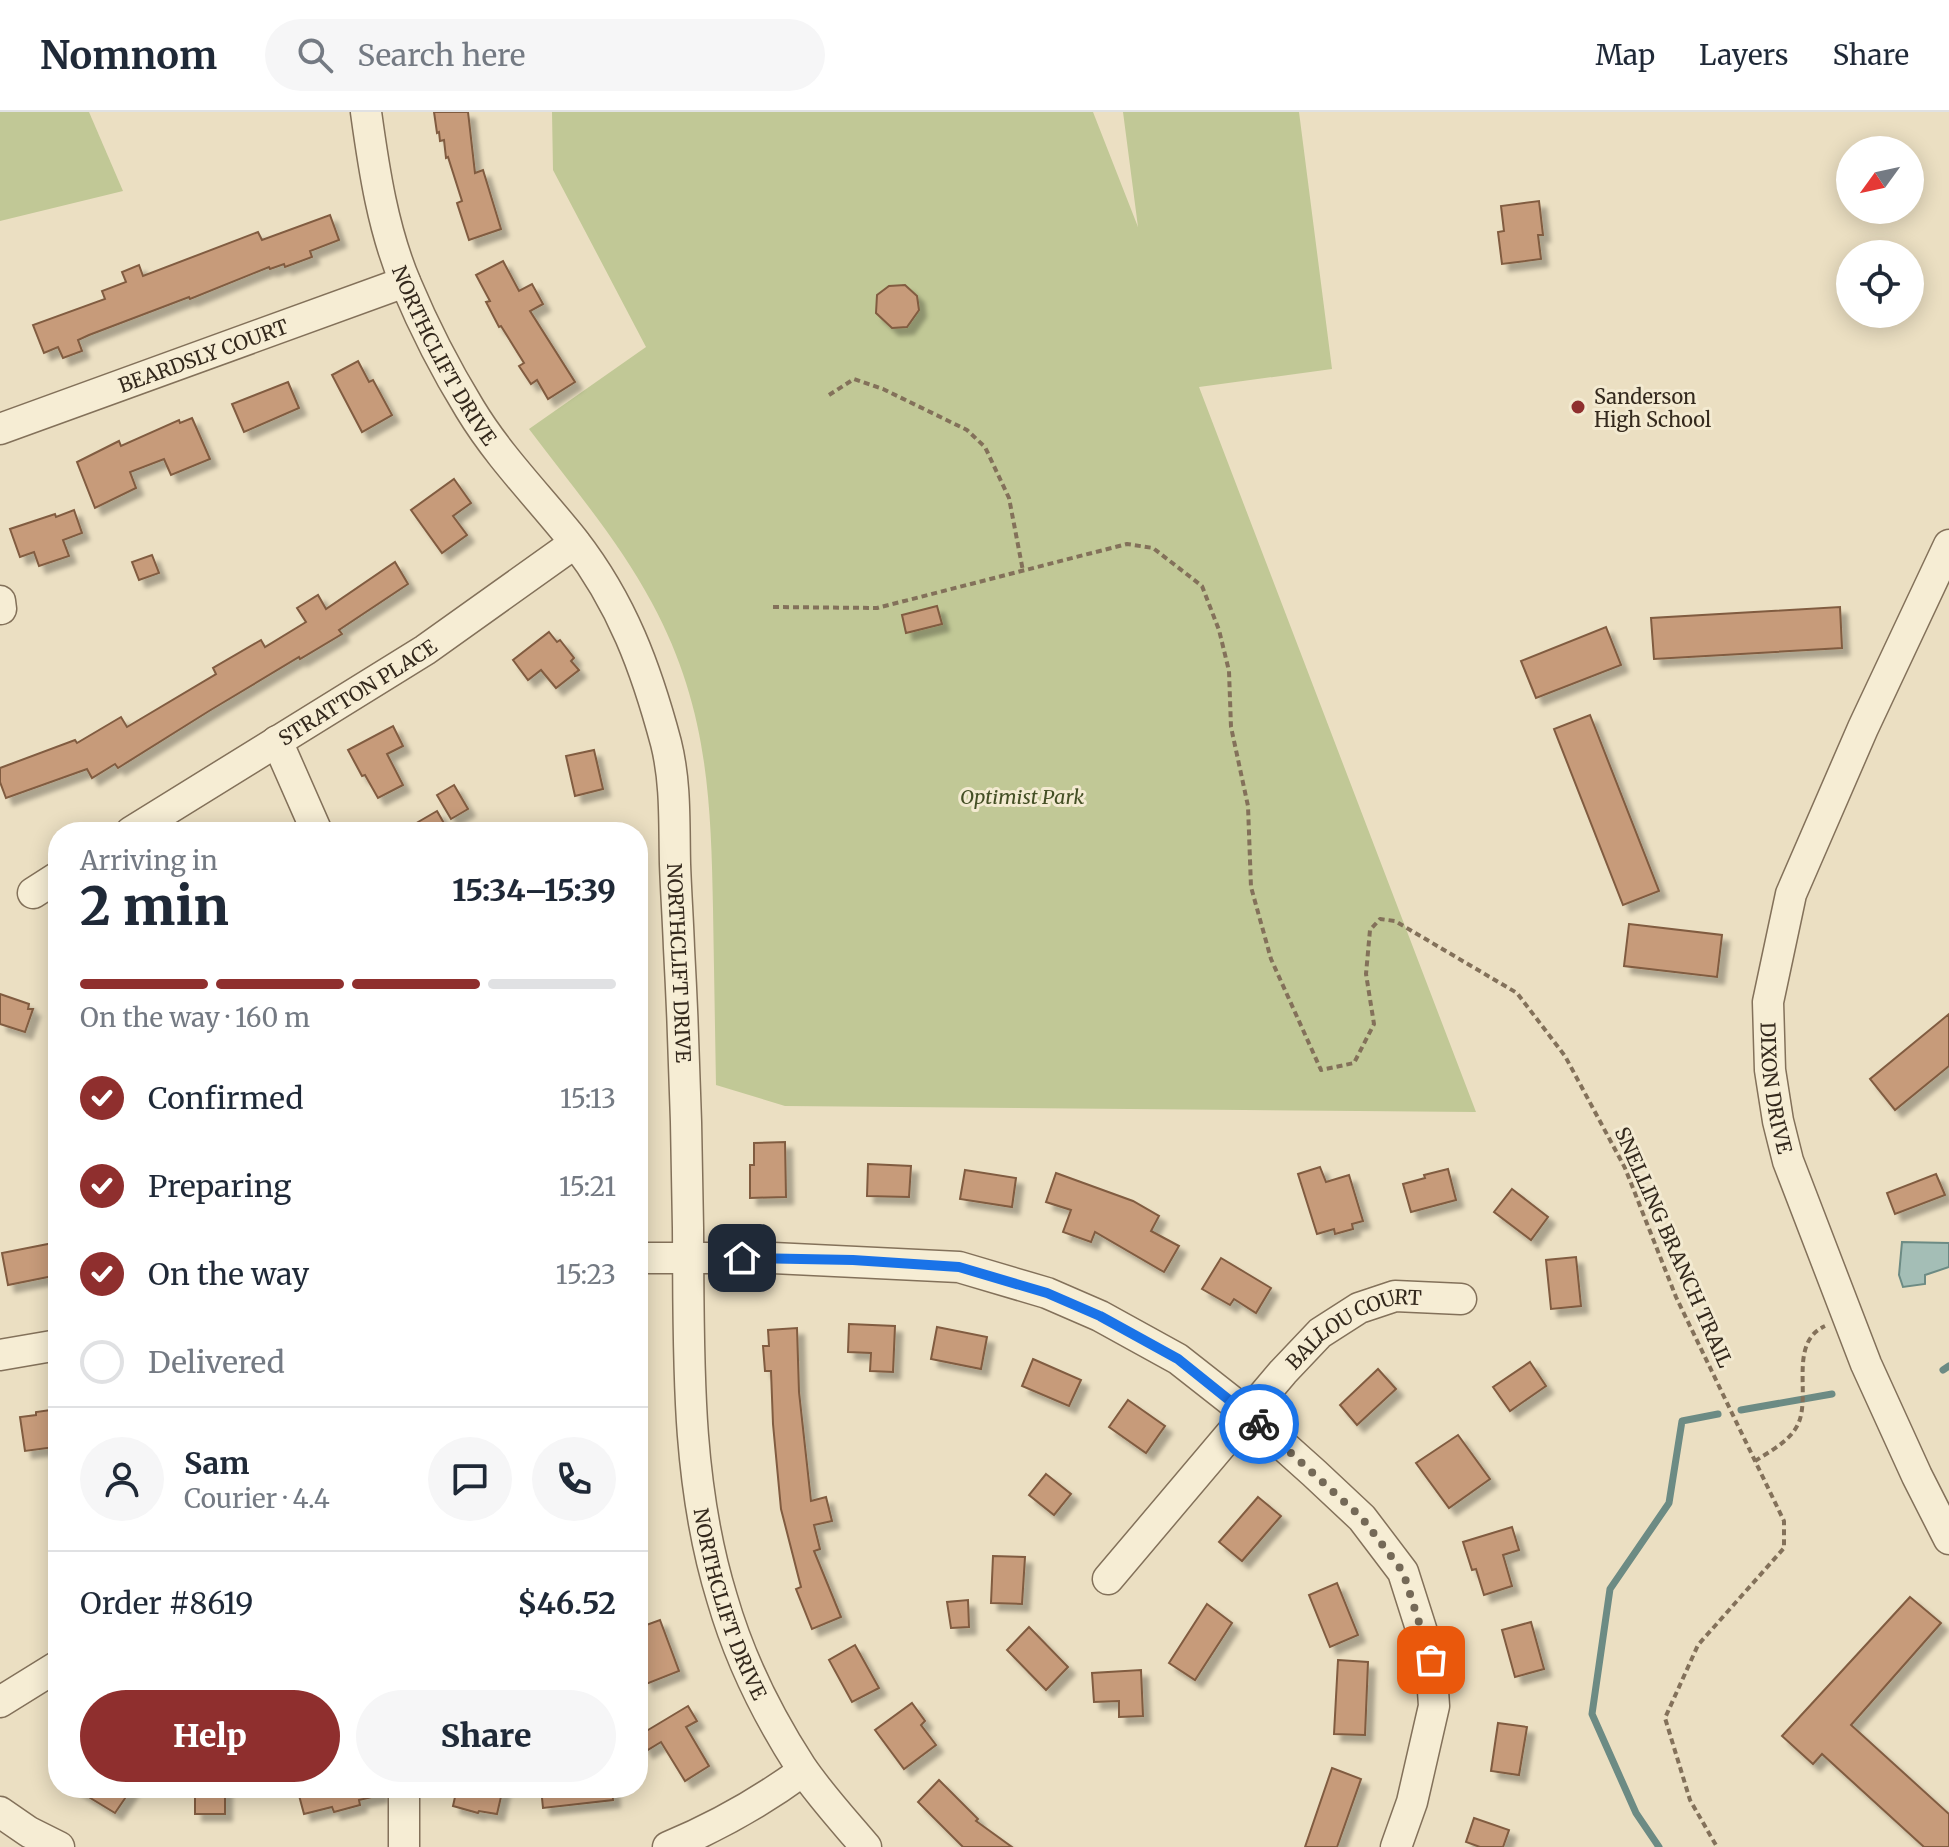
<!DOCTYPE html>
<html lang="en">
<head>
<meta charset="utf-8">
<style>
  :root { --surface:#fff; --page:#f6f6f7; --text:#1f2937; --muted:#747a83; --line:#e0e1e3; --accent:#8f2f2e }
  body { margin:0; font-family:Merriweather,serif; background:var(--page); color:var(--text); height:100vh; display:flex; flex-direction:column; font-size:30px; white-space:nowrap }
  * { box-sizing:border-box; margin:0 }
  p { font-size:26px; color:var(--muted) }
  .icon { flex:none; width:44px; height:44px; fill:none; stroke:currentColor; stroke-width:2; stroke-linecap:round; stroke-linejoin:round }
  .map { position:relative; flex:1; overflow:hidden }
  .side { position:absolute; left:48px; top:710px; width:600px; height:976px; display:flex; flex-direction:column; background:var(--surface); border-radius:32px; box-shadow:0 4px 20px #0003 }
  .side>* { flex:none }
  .needle { width:52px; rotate:237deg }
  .controls { position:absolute; left:1836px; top:24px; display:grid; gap:16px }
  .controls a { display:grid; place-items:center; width:88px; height:88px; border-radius:50%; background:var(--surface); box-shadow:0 4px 20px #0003; font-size:40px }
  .pin { position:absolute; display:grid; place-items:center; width:68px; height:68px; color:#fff; margin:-34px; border-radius:16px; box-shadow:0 4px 12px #0006 }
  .courier { position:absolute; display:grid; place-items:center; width:80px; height:80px; margin:-40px; border:6px solid #1a73e8; border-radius:50%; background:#fff; color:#222; box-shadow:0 2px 10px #0007 }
  .summary em { font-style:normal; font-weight:800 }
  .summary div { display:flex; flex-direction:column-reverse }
  .summary { display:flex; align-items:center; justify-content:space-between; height:136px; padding:0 32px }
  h1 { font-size:52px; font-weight:800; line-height:60px }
  .bar { display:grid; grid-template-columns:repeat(4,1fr); gap:12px 8px; align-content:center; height:96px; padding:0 32px }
  .bar i { height:10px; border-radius:6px; background:var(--line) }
  .bar .selected { background:var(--accent) }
  .bar p { grid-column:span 4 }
  .line { display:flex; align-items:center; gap:20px; padding:0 32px; border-top:2px solid var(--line) }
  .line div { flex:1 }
  .round { display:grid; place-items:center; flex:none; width:84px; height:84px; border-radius:42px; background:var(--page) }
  ol { padding:0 32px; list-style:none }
  li { display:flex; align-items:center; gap:24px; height:88px }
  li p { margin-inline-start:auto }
  li .icon { padding:8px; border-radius:50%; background:var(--accent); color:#fff; stroke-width:4 }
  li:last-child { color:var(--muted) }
  li i { width:44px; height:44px; border:4px solid var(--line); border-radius:50% }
  .button { display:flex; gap:16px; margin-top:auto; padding:16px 32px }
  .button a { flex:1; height:92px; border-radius:48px; background:var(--accent); color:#fff; font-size:32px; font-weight:800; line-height:92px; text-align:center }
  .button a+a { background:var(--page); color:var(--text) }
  header { display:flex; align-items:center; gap:48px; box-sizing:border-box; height:112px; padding:0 40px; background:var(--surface); border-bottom:2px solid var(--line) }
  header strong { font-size:38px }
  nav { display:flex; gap:44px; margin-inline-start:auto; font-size:28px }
  .search { width:560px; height:72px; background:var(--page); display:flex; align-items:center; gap:20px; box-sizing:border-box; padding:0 28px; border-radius:44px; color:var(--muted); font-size:30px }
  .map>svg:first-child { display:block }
  .green { fill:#c1c896 }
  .water { fill:#a4beb6; stroke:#6c8b84; stroke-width:2 }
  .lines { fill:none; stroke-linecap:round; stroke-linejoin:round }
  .stream { stroke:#6c8b84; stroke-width:7 }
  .building { fill:#c79b7a; stroke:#815c41; stroke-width:2; filter:url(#shadow) }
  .minor-casing { stroke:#83715a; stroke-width:33 }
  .path { stroke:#83715a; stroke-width:4; stroke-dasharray:6 4; stroke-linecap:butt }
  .minor { stroke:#f6edd4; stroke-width:30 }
  .done { stroke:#746957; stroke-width:8; stroke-dasharray:0 14.4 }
  .route { stroke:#1a73e8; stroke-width:10 }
  .poi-dot { fill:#8f2f2e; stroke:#f3ead1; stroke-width:3 }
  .labels { text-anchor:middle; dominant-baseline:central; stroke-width:6; stroke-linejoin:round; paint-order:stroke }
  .street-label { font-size:20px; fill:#34291d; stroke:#f3ead1 }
  .poi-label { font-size:20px; fill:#34291d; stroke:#f3ead1; text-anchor:start }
  .park-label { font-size:20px; font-style:italic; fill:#444f25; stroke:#f3ead1 }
</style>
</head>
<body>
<header>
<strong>Nomnom</strong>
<div class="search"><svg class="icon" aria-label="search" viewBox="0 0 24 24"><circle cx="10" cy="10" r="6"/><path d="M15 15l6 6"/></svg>Search here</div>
<nav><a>Map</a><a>Layers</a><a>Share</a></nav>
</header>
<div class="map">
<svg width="1949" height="1735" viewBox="0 0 1949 1735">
  <defs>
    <filter id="shadow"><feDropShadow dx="7" dy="7" stdDeviation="2" flood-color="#0004"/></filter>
  </defs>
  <rect width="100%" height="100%" fill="#ebdfc2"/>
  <g class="green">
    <polygon points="0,0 89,0 123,79 0,109"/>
    <path d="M 552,0 L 1093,0 L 1138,115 L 1123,0 L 1299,0 L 1332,257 L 1199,275 L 1476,1000 L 785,994 L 716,973 C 715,915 714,856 713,797 C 711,684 707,593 652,491 C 619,429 571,373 529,317 L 646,235 L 553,58 Z"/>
  </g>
  <polygon class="water" points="1902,1130 1949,1131 1949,1155 1925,1163 1925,1172 1903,1175 1899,1163"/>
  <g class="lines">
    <g class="stream">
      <polyline points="1943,1258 1949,1254"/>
      <polyline points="1741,1298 1832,1282"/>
      <polyline points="1659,1735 1636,1701 1592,1602 1610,1477 1669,1391 1682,1309 1718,1302"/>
    </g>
  </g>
  <g class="building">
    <polygon points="434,0 468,0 475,61 483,58 501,117 469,128 457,91 462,89 448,45 446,46 444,28 440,29 439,20 437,21"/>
    <polygon points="1539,89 1543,123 1538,123 1541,147 1502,152 1498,120 1504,119 1501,94"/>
    <polygon points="330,103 339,128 310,139 312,145 285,155 284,152 270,157 269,155 190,187 189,185 89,223 78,228 82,239 63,246 58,235 44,241 33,213 105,187 102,179 126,170 122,160 139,153 143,164 258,120 262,128"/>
    <polygon points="503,149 519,179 532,172 543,192 530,199 575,270 548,287 537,268 531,272 519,254 524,251 501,214 499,215 486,190 490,189 476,163"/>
    <polygon points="905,173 917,184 919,198 907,215 892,216 876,201 877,183 889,174"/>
    <polygon points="358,249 369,270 373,268 392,303 362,320 332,263"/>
    <polygon points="288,270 299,296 244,320 232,292"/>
    <polygon points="192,306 210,347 171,363 164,347 130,360 136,376 95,396 77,350 119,329 121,334 179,308 180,311"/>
    <polygon points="454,367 471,391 453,404 467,423 442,441 411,398"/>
    <polygon points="74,398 82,421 63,428 69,444 39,454 34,440 20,445 10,417 55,402 56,405"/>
    <polygon points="152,443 159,461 139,468 132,450"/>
    <polygon points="395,450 408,472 339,518 342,522 300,547 299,545 209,599 118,656 115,652 92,666 87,657 6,686 0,670 0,656 75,628 77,631 121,605 127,615 216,562 213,556 261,528 265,535 306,510 297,496 318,483 326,497"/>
    <polygon points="937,494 942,512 906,521 902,503"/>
    <polygon points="1840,495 1842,536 1654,547 1651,506"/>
    <polygon points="1606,515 1621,553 1536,586 1521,549"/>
    <polygon points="549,520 557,530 560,528 574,546 571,549 579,558 556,576 541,558 528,568 513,548"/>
    <polygon points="1590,603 1659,779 1623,793 1554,617"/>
    <polygon points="393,614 403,634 387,642 403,673 378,686 365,663 362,664 348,638"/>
    <polygon points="594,638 603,677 575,684 566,644"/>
    <polygon points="454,673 468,697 451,707 437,683"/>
    <polygon points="437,699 449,720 401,720"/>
    <polygon points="1629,812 1722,823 1717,865 1624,854"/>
    <polygon points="0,882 29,892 28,897 33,897 25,920 0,912"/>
    <polygon points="1949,902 1949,954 1895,998 1870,967"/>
    <polygon points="785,1030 786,1085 750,1086 750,1053 754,1053 754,1031"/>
    <polygon points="868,1052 911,1054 909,1085 867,1084"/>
    <polygon points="1320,1055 1326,1070 1349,1063 1363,1109 1352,1112 1353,1117 1335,1122 1334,1117 1317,1122 1298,1062"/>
    <polygon points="1448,1057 1456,1088 1411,1100 1403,1072 1425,1066 1424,1063"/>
    <polygon points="965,1058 1016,1066 1012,1095 960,1087"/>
    <polygon points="1056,1061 1133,1089 1159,1104 1151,1119 1179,1134 1164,1160 1095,1120 1091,1130 1063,1120 1071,1098 1046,1090"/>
    <polygon points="1936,1062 1945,1083 1895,1102 1887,1081"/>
    <polygon points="1512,1077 1548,1105 1531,1128 1494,1100"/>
    <polygon points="53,1131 58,1163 8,1173 2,1141"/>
    <polygon points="1576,1145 1581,1194 1551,1197 1546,1148"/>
    <polygon points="1221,1146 1271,1176 1256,1201 1234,1187 1230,1193 1202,1177"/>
    <polygon points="849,1212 895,1214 893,1260 870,1259 871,1241 848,1240"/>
    <polygon points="937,1215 987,1225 981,1257 931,1247"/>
    <polygon points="797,1216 799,1280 811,1389 826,1385 832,1409 814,1413 820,1437 814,1439 841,1505 812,1517 796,1477 801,1475 781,1397 773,1312 771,1259 765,1259 763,1234 769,1234 768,1218"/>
    <polygon points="1033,1247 1081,1268 1069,1294 1022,1274"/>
    <polygon points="1530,1250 1546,1274 1510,1299 1493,1275"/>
    <polygon points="1378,1257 1396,1277 1357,1313 1340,1293"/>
    <polygon points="1128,1288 1165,1314 1146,1341 1109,1315"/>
    <polygon points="58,1297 58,1332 54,1332 55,1335 25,1339 20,1305 36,1303 36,1300"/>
    <polygon points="1458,1323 1490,1367 1449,1396 1416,1351"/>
    <polygon points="1046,1362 1071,1382 1054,1403 1029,1383"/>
    <polygon points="1258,1385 1281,1404 1242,1449 1219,1430"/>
    <polygon points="1512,1415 1519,1438 1503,1443 1512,1474 1484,1483 1476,1457 1472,1458 1463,1430"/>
    <polygon points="993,1444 1025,1445 1022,1492 991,1491"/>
    <polygon points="1337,1471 1358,1523 1330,1535 1309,1483"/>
    <polygon points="1910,1485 1941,1511 1851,1613 1949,1702 1949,1735 1924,1735 1822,1642 1813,1652 1782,1624"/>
    <polygon points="968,1488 969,1515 951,1516 947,1490"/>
    <polygon points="1207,1492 1232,1511 1195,1568 1169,1551"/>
    <polygon points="660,1508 679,1559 646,1572 638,1550 638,1516"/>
    <polygon points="1531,1510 1544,1557 1515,1565 1502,1518"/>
    <polygon points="1029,1515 1068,1555 1046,1578 1007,1538"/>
    <polygon points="855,1533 879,1576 852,1590 829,1548"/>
    <polygon points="1338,1548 1368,1550 1365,1623 1334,1622"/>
    <polygon points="1141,1558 1143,1604 1119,1605 1119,1589 1094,1590 1092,1561"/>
    <polygon points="912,1591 925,1609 921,1613 936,1633 904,1657 875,1618"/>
    <polygon points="688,1594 697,1609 686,1615 709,1654 685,1669 661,1630 646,1639 638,1624"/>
    <polygon points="1498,1611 1527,1615 1519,1663 1491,1659"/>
    <polygon points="1332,1656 1361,1667 1337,1735 1305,1735"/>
    <polygon points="939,1668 978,1707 976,1709 1012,1735 963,1735 918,1690"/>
    <polygon points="74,1676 132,1676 115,1701"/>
    <rect x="195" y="1676" width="30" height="26"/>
    <polygon points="297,1676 380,1676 381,1683 359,1688 360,1693 334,1700 332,1695 304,1702"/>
    <polygon points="457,1676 503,1676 497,1702 479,1699 478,1701 453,1694"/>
    <polygon points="541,1676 612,1676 613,1688 543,1696"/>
    <polygon points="1474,1706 1509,1718 1503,1735 1480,1735 1466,1730"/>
  </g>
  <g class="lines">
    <defs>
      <g id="minor">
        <path id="s1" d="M 366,0 C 374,58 383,118 406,172 C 424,215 446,258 470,297 C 499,345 539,385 574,429 C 622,491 646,556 666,631 C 676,671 674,711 675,752 C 676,780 678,808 679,836 C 684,929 687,1022 688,1116 C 689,1240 685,1366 722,1486 C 739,1545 768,1604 801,1655 C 820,1683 844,1709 866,1735"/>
        <path id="s2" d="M 0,317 L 405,170"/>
        <path id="s3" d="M 1949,433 L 1863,616 L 1791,782 L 1768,890 L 1770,958 L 1778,1009 L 1788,1049 L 1866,1252 L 1917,1364 L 1949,1427"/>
        <polyline points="0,489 1,497"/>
        <polyline points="277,629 317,720"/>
        <path id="s4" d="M 131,720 L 425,538 L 575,431"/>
        <polyline points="33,781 58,765"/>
        <polyline points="638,1146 773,1146 959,1155 1047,1181 1100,1204 1178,1247 1248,1302 1314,1361 1362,1406 1403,1460 1431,1548 1434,1594 1412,1690 1396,1735"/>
        <polyline points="0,1243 58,1233"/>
        <path id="s5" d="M 1108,1467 L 1283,1260 L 1320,1221 L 1359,1196 L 1395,1184 L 1461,1187"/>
        <polyline points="0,1590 58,1554"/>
        <polyline points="404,1676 404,1735"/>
        <polyline points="0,1700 29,1720 59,1735"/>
        <path d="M 668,1735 C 716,1715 762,1689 803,1659"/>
      </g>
    </defs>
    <use href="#minor" class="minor-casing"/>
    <g class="path">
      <polyline points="829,283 854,267 883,277 967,318 985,335 1009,386 1023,459"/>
      <polyline points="773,495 877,496 1127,432 1153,436 1202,474 1219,518 1229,559 1231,615 1248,694 1251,775 1271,847 1321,958 1354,951 1374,912 1366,862 1370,818 1380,807 1395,809 1517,881 1565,944 1625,1056 1676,1185 1784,1409 1784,1436 1698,1533 1665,1606 1690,1688 1717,1735"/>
      <path d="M 1755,1349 C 1772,1338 1794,1327 1800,1307 C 1809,1277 1790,1230 1825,1214"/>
    </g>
    <use href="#minor" class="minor"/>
  </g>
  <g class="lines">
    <polyline class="done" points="1259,1312 1362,1406 1403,1460 1431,1548"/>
    <polyline class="route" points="742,1146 853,1148 959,1155 1047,1181 1100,1204 1178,1247 1259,1312"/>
  </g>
  <circle class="poi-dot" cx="1578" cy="295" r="8"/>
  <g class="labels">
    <g class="street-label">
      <text stroke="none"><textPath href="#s1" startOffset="258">NORTHCLIFT DRIVE</textPath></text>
      <text stroke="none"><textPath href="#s2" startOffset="216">BEARDSLY COURT</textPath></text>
      <text stroke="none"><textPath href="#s4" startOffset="266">STRATTON PLACE</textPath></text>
      <text stroke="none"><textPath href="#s1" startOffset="930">NORTHCLIFT DRIVE</textPath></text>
      <text stroke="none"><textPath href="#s3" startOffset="580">DIXON DRIVE</textPath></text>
      <text transform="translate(1674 1135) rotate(66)">SNELLING BRANCH TRAIL</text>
      <text stroke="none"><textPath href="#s5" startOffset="358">BALLOU COURT</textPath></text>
      <text stroke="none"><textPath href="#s1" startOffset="1576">NORTHCLIFT DRIVE</textPath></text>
    </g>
    <g class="poi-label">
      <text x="1594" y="284">Sanderson<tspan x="1594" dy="23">High School</tspan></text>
    </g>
    <g class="park-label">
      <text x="1022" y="684">Optimist Park</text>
    </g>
  </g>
</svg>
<div class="controls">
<a><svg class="needle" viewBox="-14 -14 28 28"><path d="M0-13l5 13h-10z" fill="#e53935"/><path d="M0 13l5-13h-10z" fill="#747a83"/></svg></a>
<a><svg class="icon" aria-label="locate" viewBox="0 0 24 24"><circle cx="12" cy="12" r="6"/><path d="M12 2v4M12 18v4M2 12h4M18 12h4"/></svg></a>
</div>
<div class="pin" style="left:1431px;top:1548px;background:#ea580c"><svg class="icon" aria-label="bag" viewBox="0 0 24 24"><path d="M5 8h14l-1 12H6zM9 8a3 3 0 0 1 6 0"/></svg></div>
<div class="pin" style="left:742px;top:1146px;background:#1f2937"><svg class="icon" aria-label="home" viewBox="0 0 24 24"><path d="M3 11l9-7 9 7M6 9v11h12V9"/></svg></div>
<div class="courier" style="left:1259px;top:1312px"><svg class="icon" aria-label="bike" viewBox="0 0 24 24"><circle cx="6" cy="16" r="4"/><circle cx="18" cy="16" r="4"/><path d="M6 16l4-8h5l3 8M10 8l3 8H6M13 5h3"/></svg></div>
<section class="side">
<div class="summary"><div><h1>2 min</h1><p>Arriving in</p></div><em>15:34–15:39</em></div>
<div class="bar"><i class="selected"></i><i class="selected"></i><i class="selected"></i><i></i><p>On the way · 160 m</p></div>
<ol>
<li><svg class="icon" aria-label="check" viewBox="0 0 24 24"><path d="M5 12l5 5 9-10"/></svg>Confirmed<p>15:13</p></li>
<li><svg class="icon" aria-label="check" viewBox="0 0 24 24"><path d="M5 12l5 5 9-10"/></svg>Preparing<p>15:21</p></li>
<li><svg class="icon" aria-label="check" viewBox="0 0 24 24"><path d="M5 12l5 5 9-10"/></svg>On the way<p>15:23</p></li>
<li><i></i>Delivered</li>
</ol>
<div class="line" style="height:144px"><a class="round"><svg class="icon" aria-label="person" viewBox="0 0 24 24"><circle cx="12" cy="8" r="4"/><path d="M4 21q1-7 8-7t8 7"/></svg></a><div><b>Sam</b><p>Courier · 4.4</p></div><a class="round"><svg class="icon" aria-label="chat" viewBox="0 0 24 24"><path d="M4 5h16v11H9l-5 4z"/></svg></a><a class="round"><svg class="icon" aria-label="phone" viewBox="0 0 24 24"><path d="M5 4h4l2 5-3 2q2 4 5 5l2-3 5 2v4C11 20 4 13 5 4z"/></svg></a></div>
<div class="line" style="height:104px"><div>Order #8619</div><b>$46.52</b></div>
<div class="button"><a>Help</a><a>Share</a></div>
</section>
</div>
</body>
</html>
